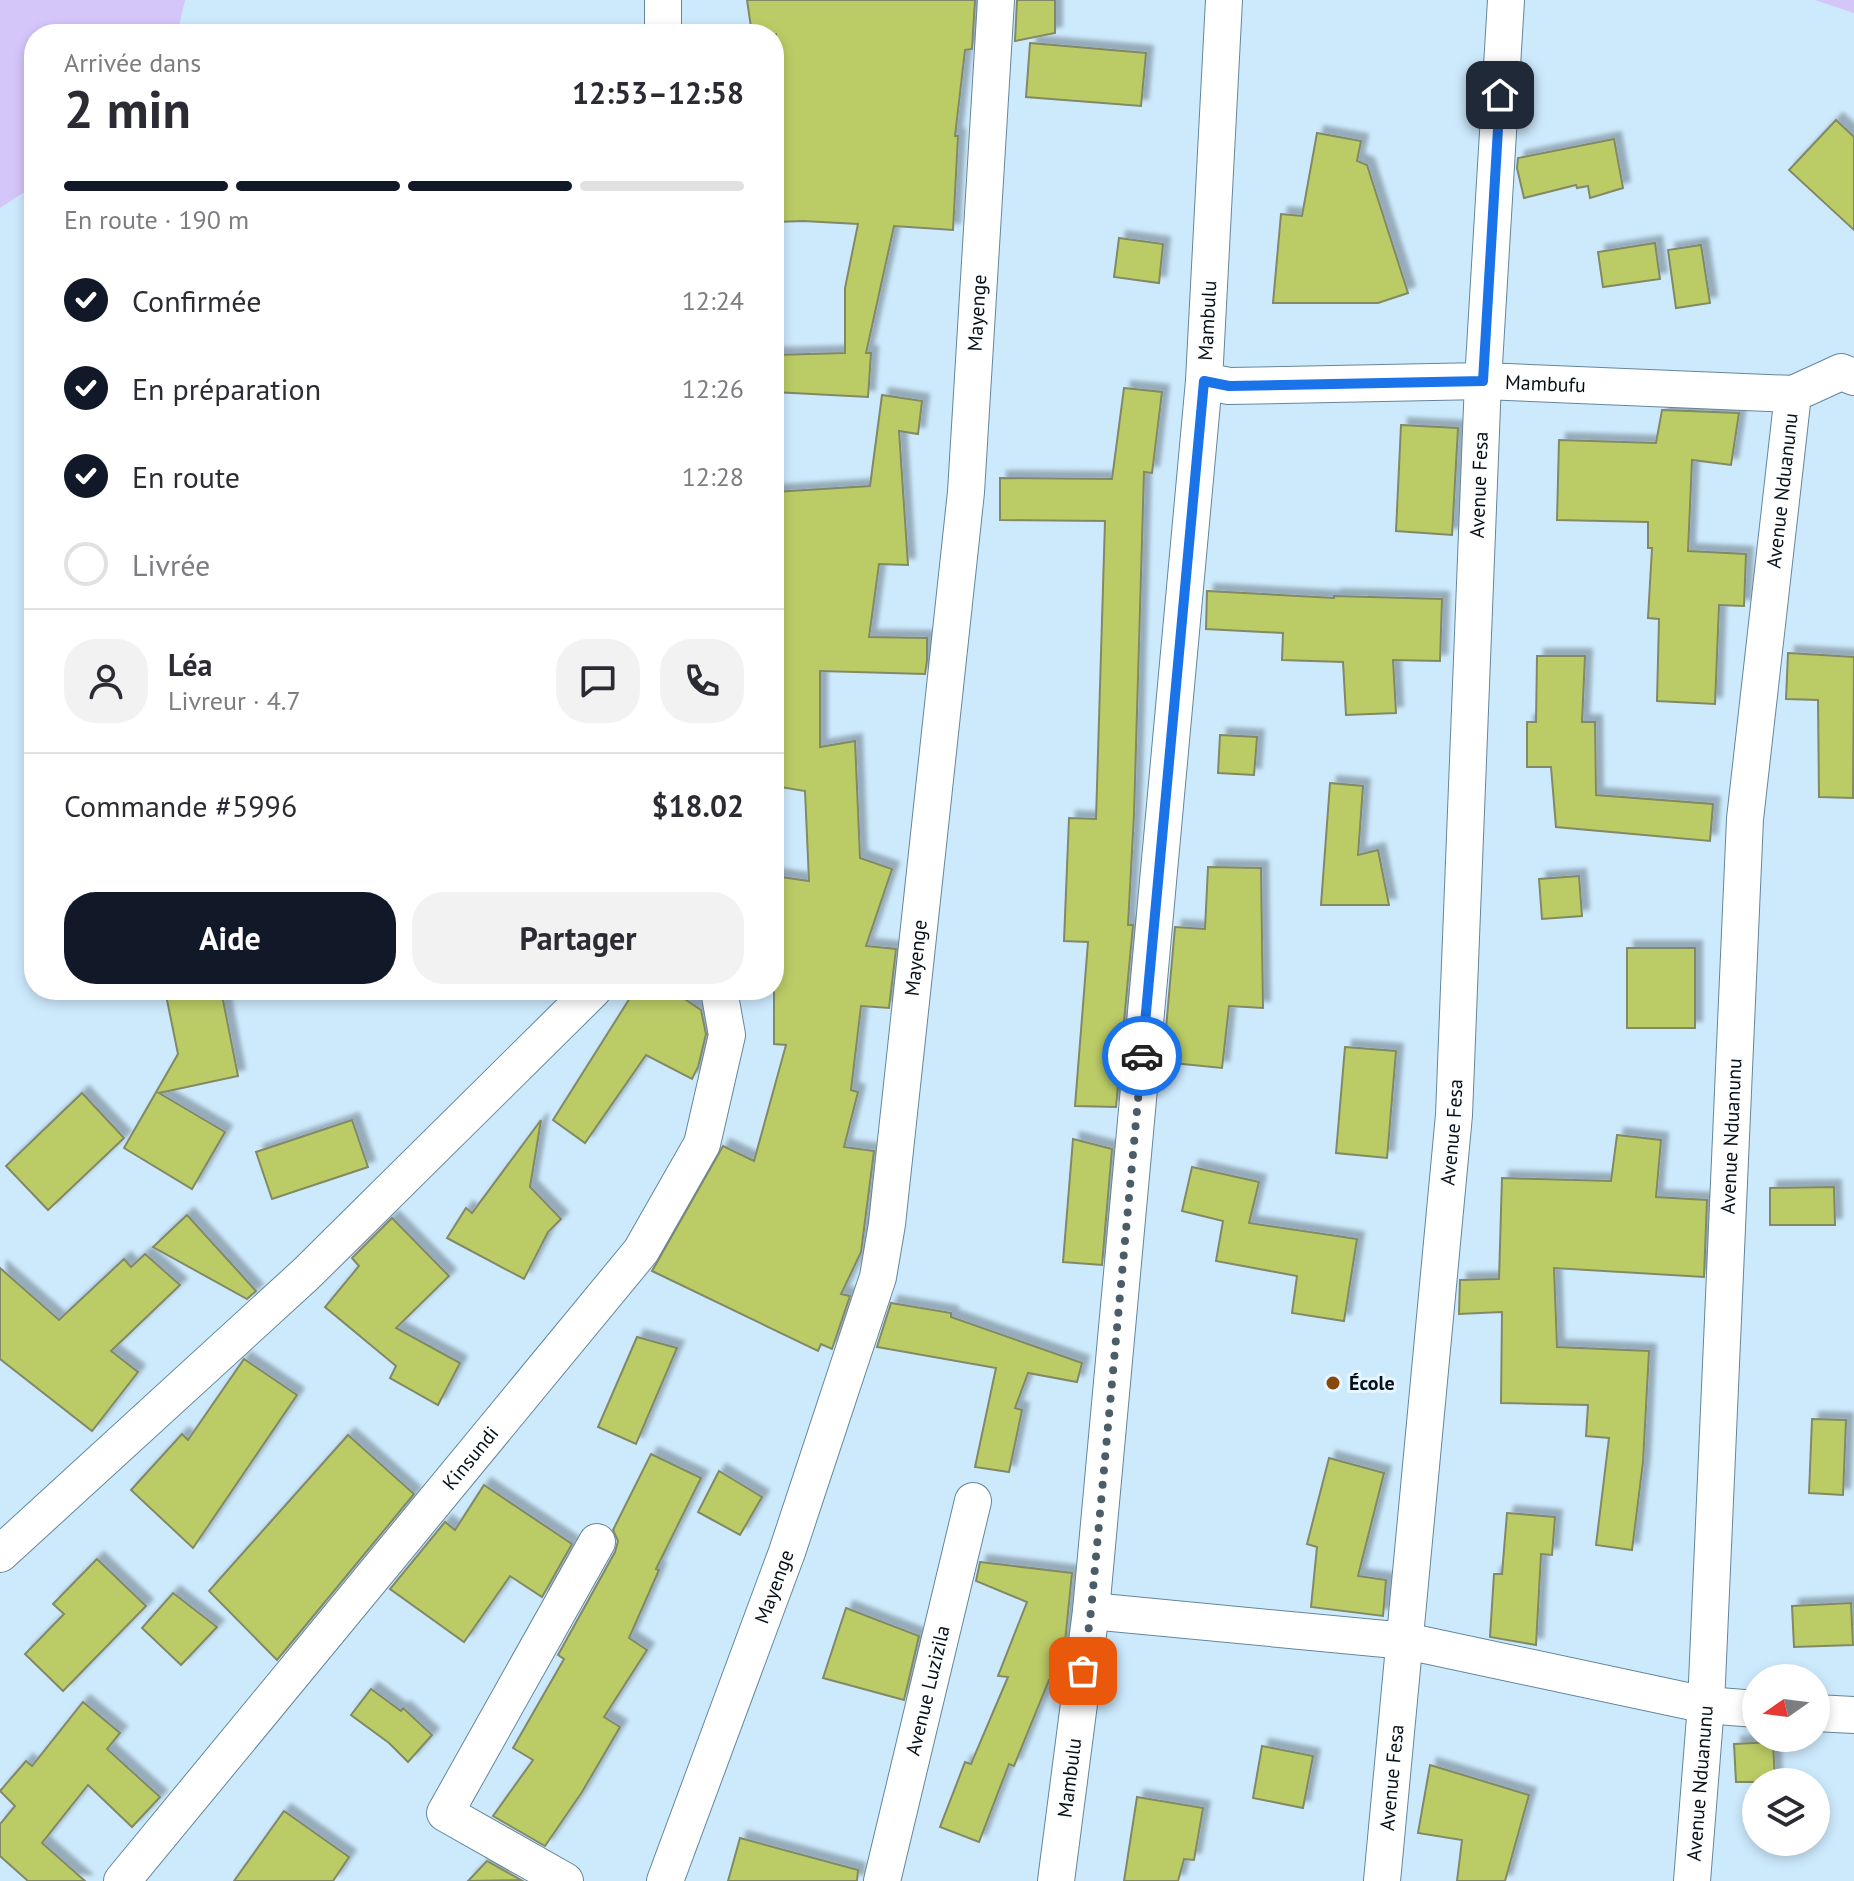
<!DOCTYPE html>
<html lang="fr">
<head>
<meta charset="utf-8">
<style>
  :root { --surface:#fff; --page:#f2f2f3; --text:#2b2b33; --muted:#7c7c81; --line:#e1e1e2; --accent:#111827 }
  body { margin:0; font-family:"PT Sans",sans-serif; background:var(--page); color:var(--text); height:100vh; display:flex; flex-direction:column; font-size:30px; white-space:nowrap }
  * { box-sizing:border-box; margin:0 }
  p { font-size:26px; color:var(--muted) }
  .icon { flex:none; width:44px; height:44px; fill:none; stroke:currentColor; stroke-width:2; stroke-linecap:round; stroke-linejoin:round }
  .map { position:relative; flex:1; overflow:hidden }
  .side { position:absolute; left:24px; top:24px; width:760px; height:976px; display:flex; flex-direction:column; background:var(--surface); border-radius:32px; box-shadow:0 4px 12px #0003 }
  .side>* { flex:none }
  .needle { width:52px; rotate:256deg }
  .buttons { position:absolute; left:1742px; top:1664px; display:grid; gap:16px }
  .buttons a { display:grid; place-items:center; width:88px; height:88px; border-radius:50%; background:var(--surface); box-shadow:0 4px 12px #0003; font-size:40px }
  .pin { position:absolute; display:grid; place-items:center; width:68px; height:68px; color:#fff; margin:-34px; border-radius:16px; box-shadow:0 4px 12px #0006 }
  .courier { position:absolute; display:grid; place-items:center; width:80px; height:80px; margin:-40px; border:6px solid #1a73e8; border-radius:50%; background:#fff; color:#222; box-shadow:0 2px 10px #0007 }
  .headline em { font-style:normal; font-weight:600 }
  .headline div { display:flex; flex-direction:column-reverse }
  .headline { display:flex; align-items:center; justify-content:space-between; height:136px; padding:0 40px }
  h1 { font-size:52px; font-weight:600; line-height:60px }
  .bar { display:grid; grid-template-columns:repeat(4,1fr); gap:12px 8px; align-content:center; height:96px; padding:0 40px }
  .bar i { height:10px; border-radius:6px; background:var(--line) }
  .bar .selected { background:var(--accent) }
  .bar p { grid-column:span 4 }
  .line { display:flex; align-items:center; gap:20px; padding:0 40px; border-top:2px solid var(--line) }
  .line div { flex:1 }
  .round { display:grid; place-items:center; flex:none; width:84px; height:84px; border-radius:32px; background:var(--page) }
  ol { padding:0 40px; list-style:none }
  li { display:flex; align-items:center; gap:24px; height:88px }
  li p { margin-inline-start:auto }
  li .icon { padding:8px; border-radius:50%; background:var(--accent); color:#fff; stroke-width:4 }
  li:last-child { color:var(--muted) }
  li i { width:44px; height:44px; border:4px solid var(--line); border-radius:50% }
  .action { display:flex; gap:16px; margin-top:auto; padding:16px 40px }
  .action a { flex:1; height:92px; border-radius:32px; background:var(--accent); color:#fff; font-size:32px; font-weight:600; line-height:92px; text-align:center }
  .action a+a { background:var(--page); color:var(--text) }
  .map>svg:first-child { display:block }
  .green { fill:#d4c6f9 }
  .building { fill:#bc6; stroke:#828966; stroke-width:2; filter:url(#shadow) }
  .lines { fill:none; stroke-linecap:round; stroke-linejoin:round }
  .minor-casing { stroke:#64869c; stroke-width:38 }
  .minor { stroke:#fff; stroke-width:36 }
  .done { stroke:#4b5d69; stroke-width:8; stroke-dasharray:0 14.4 }
  .route { stroke:#1a73e8; stroke-width:10 }
  .poi-dot { fill:#87490b; stroke:#e6f5ff; stroke-width:3 }
  .labels { text-anchor:middle; dominant-baseline:central; stroke-width:6; stroke-linejoin:round; paint-order:stroke }
  .street-label { font-size:20px; fill:#05111a; stroke:#e6f5ff }
  .poi-label { font-size:20px; font-weight:bold; fill:#05111a; stroke:#e6f5ff; text-anchor:start }
</style>
</head>
<body>
<div class="map">
<svg width="1854" height="1881" viewBox="0 0 1854 1881">
  <defs>
    <filter id="shadow"><feDropShadow dx="7" dy="-7" stdDeviation="2" flood-color="#0004"/></filter>
  </defs>
  <rect width="100%" height="100%" fill="#cdeafd"/>
  <g class="green">
    <polygon points="0,0 185,0 177,34 34,34 34,186 0,208"/>
    <polygon points="1815,0 1854,0 1854,13"/>
  </g>
  <g class="building">
    <polygon points="747,0 975,0 972,49 965,50 955,136 958,136 953,230 894,226 866,353 871,353 868,397 774,392 774,355 845,353 845,288 858,224 803,221 774,222 776,34 752,34"/>
    <polygon points="1017,0 1055,0 1055,33 1015,41"/>
    <polygon points="1030,43 1146,53 1141,106 1026,97"/>
    <polygon points="1836,120 1854,137 1854,230 1789,170"/>
    <polygon points="1317,133 1361,141 1357,161 1367,165 1408,293 1378,303 1273,303 1281,214 1302,216"/>
    <polygon points="1614,139 1623,188 1590,198 1588,186 1577,188 1576,185 1524,198 1517,168 1518,158"/>
    <polygon points="1119,238 1163,244 1159,283 1114,277"/>
    <polygon points="1655,243 1660,279 1603,287 1598,252"/>
    <polygon points="1701,245 1710,303 1676,308 1668,250"/>
    <polygon points="1124,388 1162,392 1152,473 1144,472 1134,814 1128,925 1133,925 1116,1107 1075,1106 1088,942 1064,941 1069,818 1096,819 1105,521 1000,520 1000,478 1112,479"/>
    <polygon points="882,395 922,401 918,434 899,431 908,565 879,564 869,637 927,638 927,660 925,674 820,671 820,747 855,741 860,858 892,869 866,946 896,949 889,1008 861,1006 851,1090 858,1092 844,1147 874,1151 861,1252 841,1294 850,1296 832,1349 821,1344 818,1351 652,1271 723,1146 754,1161 786,1045 774,1044 774,876 809,881 805,791 774,786 774,492 870,486"/>
    <polygon points="1662,410 1739,413 1731,465 1692,460 1688,551 1746,554 1744,606 1719,605 1715,704 1657,701 1659,619 1648,618 1652,548 1648,548 1648,522 1557,520 1559,440 1656,443"/>
    <polygon points="1401,425 1458,428 1452,535 1396,531"/>
    <polygon points="1207,591 1334,598 1334,596 1442,599 1440,661 1393,660 1396,713 1346,715 1343,662 1282,660 1283,633 1206,629"/>
    <polygon points="1788,653 1854,657 1853,798 1819,797 1818,700 1786,699"/>
    <polygon points="1537,656 1585,656 1582,722 1595,722 1596,795 1713,804 1710,841 1556,827 1551,767 1527,767 1527,722 1536,722"/>
    <polygon points="1220,735 1257,737 1254,775 1218,773"/>
    <polygon points="1330,783 1363,786 1358,855 1378,850 1389,905 1321,905"/>
    <polygon points="1208,867 1261,868 1263,1008 1229,1006 1222,1068 1163,1062 1175,927 1205,929"/>
    <polygon points="1579,876 1582,916 1542,919 1539,879"/>
    <rect x="1627" y="948" width="68" height="80"/>
    <polygon points="187,990 221,990 238,1076 159,1093 225,1132 192,1189 124,1148 178,1054 166,995"/>
    <polygon points="635,990 671,990 701,1010 706,1034 698,1067 692,1079 646,1055 585,1143 553,1120"/>
    <polygon points="1345,1047 1396,1051 1387,1158 1336,1153"/>
    <polygon points="82,1093 124,1138 48,1210 6,1166"/>
    <polygon points="352,1120 368,1167 272,1199 256,1152"/>
    <polygon points="541,1120 530,1187 561,1219 548,1232 524,1279 447,1238 466,1208 472,1213"/>
    <polygon points="1617,1135 1661,1140 1656,1197 1707,1200 1704,1277 1554,1268 1557,1347 1649,1351 1643,1462 1632,1550 1596,1545 1609,1438 1586,1436 1588,1405 1501,1403 1502,1312 1459,1314 1460,1280 1499,1279 1502,1178 1611,1181"/>
    <polygon points="1073,1139 1112,1149 1102,1265 1063,1262"/>
    <polygon points="1192,1167 1259,1182 1249,1223 1357,1239 1344,1321 1292,1313 1297,1276 1216,1261 1223,1221 1182,1211"/>
    <polygon points="1834,1187 1835,1225 1770,1225 1770,1188"/>
    <polygon points="187,1215 256,1291 247,1299 153,1247"/>
    <polygon points="392,1218 449,1276 396,1328 460,1363 438,1405 390,1378 396,1366 325,1307 359,1266 352,1258"/>
    <polygon points="145,1254 180,1285 111,1351 138,1372 92,1431 0,1359 0,1268 59,1320 124,1259 131,1267"/>
    <polygon points="891,1303 951,1313 951,1317 1082,1363 1077,1382 1028,1373 1015,1408 1022,1410 1009,1472 975,1467 996,1368 877,1347"/>
    <polygon points="637,1337 677,1348 636,1444 598,1427"/>
    <polygon points="244,1359 297,1395 193,1548 131,1490 182,1434 188,1440"/>
    <polygon points="1812,1419 1846,1420 1843,1495 1809,1493"/>
    <polygon points="348,1435 414,1494 277,1660 209,1591"/>
    <polygon points="651,1454 701,1478 656,1569 659,1570 629,1638 647,1650 604,1717 620,1727 582,1792 545,1846 493,1816 533,1760 513,1748 564,1659 558,1655 615,1552 618,1541 613,1530"/>
    <polygon points="1329,1458 1384,1473 1358,1576 1386,1580 1383,1616 1311,1607 1317,1547 1307,1544"/>
    <polygon points="719,1471 762,1497 740,1535 698,1512"/>
    <polygon points="484,1485 572,1544 542,1597 510,1576 464,1642 390,1589 445,1522 455,1530"/>
    <polygon points="1507,1513 1555,1517 1552,1555 1541,1554 1536,1645 1490,1637 1494,1574 1502,1574"/>
    <polygon points="97,1559 146,1606 63,1691 25,1654 64,1614 53,1604"/>
    <polygon points="980,1562 1072,1573 1061,1681 1049,1680 1014,1766 1009,1764 979,1842 940,1827 965,1762 971,1764 1008,1677 998,1676 1027,1602 976,1581"/>
    <polygon points="173,1593 217,1627 181,1665 142,1628"/>
    <polygon points="1851,1603 1853,1645 1794,1647 1792,1606"/>
    <polygon points="846,1608 919,1636 904,1700 823,1678"/>
    <polygon points="371,1689 401,1711 403,1708 432,1735 408,1762 389,1743 351,1715"/>
    <polygon points="83,1702 120,1733 107,1749 160,1797 132,1827 88,1785 42,1843 85,1881 28,1881 0,1856 0,1824 15,1806 0,1791 26,1761 32,1766"/>
    <polygon points="1773,1742 1775,1782 1736,1782 1734,1744"/>
    <polygon points="1262,1746 1313,1756 1303,1808 1253,1798"/>
    <polygon points="1430,1765 1529,1795 1505,1881 1457,1881 1462,1840 1418,1833"/>
    <polygon points="1137,1797 1203,1808 1194,1860 1184,1859 1178,1881 1124,1881"/>
    <polygon points="284,1811 349,1857 333,1881 234,1881"/>
    <polygon points="740,1838 858,1870 857,1881 728,1881"/>
    <polygon points="487,1861 521,1880 468,1881"/>
  </g>
  <g class="lines">
    <defs>
      <g id="minor">
        <polyline points="663,0 663,34"/>
        <path id="s1" d="M 1204,381 L 1229,386 L 1483,381 L 1793,394 L 1841,372 L 1854,377"/>
        <polyline points="0,1554 306,1274 593,990"/>
        <polyline points="1091,1611 1406,1641 1706,1705 1756,1709"/>
        <polyline points="1816,1713 1854,1715"/>
        <path id="s2" d="M 122,1881 L 641,1251 L 702,1144 L 727,1035 L 719,990"/>
        <polyline points="565,1881 445,1813 597,1542"/>
        <path id="s3" d="M 665,1881 L 787,1552 L 878,1277 L 887,1224 L 966,492 L 996,0"/>
        <path id="s4" d="M 882,1881 L 973,1501"/>
        <path id="s5" d="M 1056,1881 L 1091,1611 L 1204,381 L 1224,0"/>
        <path id="s6" d="M 1382,1881 L 1454,1115 L 1483,381 L 1506,0"/>
        <path id="s7" d="M 1692,1881 L 1706,1705 L 1745,819 L 1793,394"/>
      </g>
    </defs>
    <use href="#minor" class="minor-casing"/>
    <use href="#minor" class="minor"/>
  </g>
  <g class="lines">
    <polyline class="done" points="1083,1671 1091,1611 1142,1056"/>
    <polyline class="route" points="1142,1056 1204,381 1229,386 1483,381 1500,95"/>
  </g>
  <circle class="poi-dot" cx="1333" cy="1383" r="8"/>
  <g class="labels">
    <g class="street-label">
      <text stroke="none"><textPath href="#s3" startOffset="1610">Mayenge</textPath></text>
      <text stroke="none"><textPath href="#s5" startOffset="1568">Mambulu</textPath></text>
      <text stroke="none"><textPath href="#s1" startOffset="342">Mambufu</textPath></text>
      <text stroke="none"><textPath href="#s6" startOffset="1400">Avenue Fesa</textPath></text>
      <text stroke="none"><textPath href="#s7" startOffset="1394">Avenue Nduanunu</textPath></text>
      <text stroke="none"><textPath href="#s3" startOffset="962">Mayenge</textPath></text>
      <text stroke="none"><textPath href="#s6" startOffset="752">Avenue Fesa</textPath></text>
      <text stroke="none"><textPath href="#s7" startOffset="746">Avenue Nduanunu</textPath></text>
      <text stroke="none"><textPath href="#s2" startOffset="548">Kinsundi</textPath></text>
      <text stroke="none"><textPath href="#s3" startOffset="314">Mayenge</textPath></text>
      <text stroke="none"><textPath href="#s4" startOffset="196">Avenue Luzizila</textPath></text>
      <text stroke="none"><textPath href="#s5" startOffset="104">Mambulu</textPath></text>
      <text stroke="none"><textPath href="#s6" startOffset="104">Avenue Fesa</textPath></text>
      <text stroke="none"><textPath href="#s7" startOffset="98">Avenue Nduanunu</textPath></text>
    </g>
    <g class="poi-label">
      <text x="1349" y="1383">École</text>
    </g>
  </g>
</svg>
<div class="buttons">
<a><svg class="needle" viewBox="-14 -14 28 28"><path d="M0-13l5 13h-10z" fill="#e53935"/><path d="M0 13l5-13h-10z" fill="#7c7c81"/></svg></a>
<a><svg class="icon" aria-label="layers" viewBox="0 0 24 24"><path d="M12 4l9 5-9 5-9-5zM3 14l9 5 9-5"/></svg></a>
</div>
<div class="pin" style="left:1083px;top:1671px;background:#ea580c"><svg class="icon" aria-label="bag" viewBox="0 0 24 24"><path d="M5 8h14l-1 12H6zM9 8a3 3 0 0 1 6 0"/></svg></div>
<div class="pin" style="left:1500px;top:95px;background:#1f2937"><svg class="icon" aria-label="home" viewBox="0 0 24 24"><path d="M3 11l9-7 9 7M6 9v11h12V9"/></svg></div>
<div class="courier" style="left:1142px;top:1056px"><svg class="icon" aria-label="car" viewBox="0 0 24 24"><path d="M5 17H2v-5l4-1 3-4h7l3 4 3 1v5h-3M9 17h6M6 11h13"/><circle cx="7" cy="17" r="2"/><circle cx="17" cy="17" r="2"/></svg></div>
<section class="side">
<div class="headline"><div><h1>2 min</h1><p>Arrivée dans</p></div><em>12:53–12:58</em></div>
<div class="bar"><i class="selected"></i><i class="selected"></i><i class="selected"></i><i></i><p>En route · 190 m</p></div>
<ol>
<li><svg class="icon" aria-label="check" viewBox="0 0 24 24"><path d="M5 12l5 5 9-10"/></svg>Confirmée<p>12:24</p></li>
<li><svg class="icon" aria-label="check" viewBox="0 0 24 24"><path d="M5 12l5 5 9-10"/></svg>En préparation<p>12:26</p></li>
<li><svg class="icon" aria-label="check" viewBox="0 0 24 24"><path d="M5 12l5 5 9-10"/></svg>En route<p>12:28</p></li>
<li><i></i>Livrée</li>
</ol>
<div class="line" style="height:144px"><a class="round"><svg class="icon" aria-label="person" viewBox="0 0 24 24"><circle cx="12" cy="8" r="4"/><path d="M4 21q1-7 8-7t8 7"/></svg></a><div><b>Léa</b><p>Livreur · 4.7</p></div><a class="round"><svg class="icon" aria-label="chat" viewBox="0 0 24 24"><path d="M4 5h16v11H9l-5 4z"/></svg></a><a class="round"><svg class="icon" aria-label="phone" viewBox="0 0 24 24"><path d="M5 4h4l2 5-3 2q2 4 5 5l2-3 5 2v4C11 20 4 13 5 4z"/></svg></a></div>
<div class="line" style="height:104px"><div>Commande #5996</div><b>$18.02</b></div>
<div class="action"><a>Aide</a><a>Partager</a></div>
</section>
</div>
</body>
</html>
